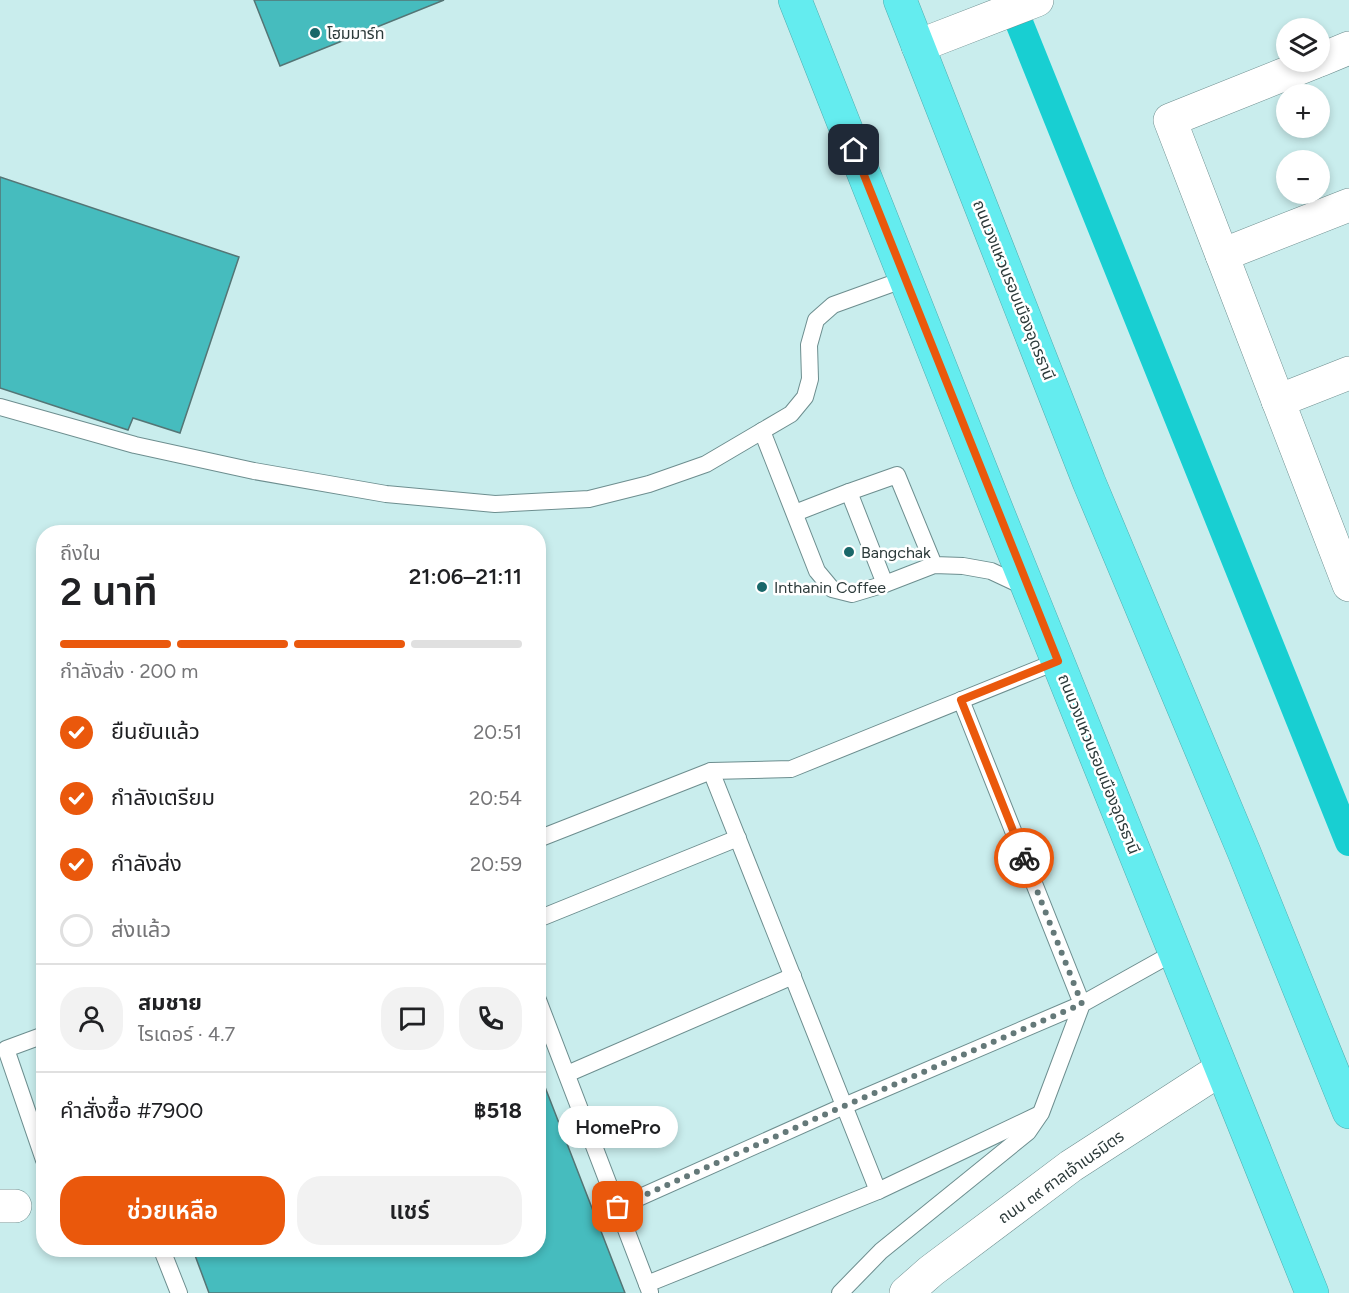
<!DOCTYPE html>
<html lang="th">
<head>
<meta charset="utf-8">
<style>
  :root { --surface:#fff; --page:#f2f2f2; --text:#202124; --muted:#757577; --line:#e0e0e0; --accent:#ea580c }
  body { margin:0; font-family:Figtree,"Noto Sans Thai",sans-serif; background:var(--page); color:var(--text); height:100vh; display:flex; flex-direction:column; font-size:22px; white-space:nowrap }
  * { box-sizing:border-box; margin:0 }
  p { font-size:20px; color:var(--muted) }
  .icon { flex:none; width:33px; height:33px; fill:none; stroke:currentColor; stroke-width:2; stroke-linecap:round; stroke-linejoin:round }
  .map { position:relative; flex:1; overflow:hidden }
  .details { position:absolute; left:36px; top:525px; width:510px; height:732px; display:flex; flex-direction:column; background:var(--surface); border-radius:24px; box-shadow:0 3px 9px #0003 }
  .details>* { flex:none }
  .fabs { position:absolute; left:1276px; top:18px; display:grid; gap:12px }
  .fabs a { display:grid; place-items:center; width:54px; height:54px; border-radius:50%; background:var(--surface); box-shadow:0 3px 9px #0003; font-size:30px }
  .pin { position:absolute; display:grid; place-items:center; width:51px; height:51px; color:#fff; margin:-26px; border-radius:12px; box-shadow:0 3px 9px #0006 }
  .courier { position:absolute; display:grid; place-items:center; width:60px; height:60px; margin:-30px; border:4px solid #ea580c; border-radius:50%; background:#fff; color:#222; box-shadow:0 2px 8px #0007 }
  .bubble { position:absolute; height:42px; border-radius:21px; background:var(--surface); box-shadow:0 3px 9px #0003; font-size:20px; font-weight:600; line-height:42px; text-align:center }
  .overview em { font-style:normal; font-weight:600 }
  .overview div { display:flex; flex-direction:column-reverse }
  .overview { display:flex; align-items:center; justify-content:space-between; height:102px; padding:0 24px }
  h1 { font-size:39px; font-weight:600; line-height:45px }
  .bar { display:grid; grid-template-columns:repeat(4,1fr); gap:9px 6px; align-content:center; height:72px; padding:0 24px }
  .bar i { height:8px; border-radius:4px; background:var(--line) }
  .bar .current { background:var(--accent) }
  .bar p { grid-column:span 4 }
  .line { display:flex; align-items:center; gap:15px; padding:0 24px; border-top:2px solid var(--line) }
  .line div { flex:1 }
  .round { display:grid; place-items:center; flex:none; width:63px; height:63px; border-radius:24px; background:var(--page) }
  ol { padding:0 24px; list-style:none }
  li { display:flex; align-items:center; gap:18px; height:66px }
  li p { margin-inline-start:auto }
  li .icon { padding:6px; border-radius:50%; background:var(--accent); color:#fff; stroke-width:4 }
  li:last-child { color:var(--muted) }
  li i { width:33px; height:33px; border:3px solid var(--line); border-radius:50% }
  .action { display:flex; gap:12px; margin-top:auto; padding:12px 24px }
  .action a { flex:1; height:69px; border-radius:24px; background:var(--accent); color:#fff; font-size:24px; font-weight:600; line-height:69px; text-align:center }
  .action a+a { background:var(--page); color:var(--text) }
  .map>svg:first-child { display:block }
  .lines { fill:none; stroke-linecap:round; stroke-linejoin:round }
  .canal { stroke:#18cfd2; stroke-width:28 }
  .building { fill:#46bcbe; stroke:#547575; stroke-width:1.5 }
  .lane-casing { stroke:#6d8e8f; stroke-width:18 }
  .street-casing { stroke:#6d8e8f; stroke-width:34 }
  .secondary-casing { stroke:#6d8e8f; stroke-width:34 }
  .highway-casing { stroke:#51aeb0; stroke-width:34 }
  .lane { stroke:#fff; stroke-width:16 }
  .street { stroke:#fff; stroke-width:33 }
  .secondary { stroke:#fff; stroke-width:33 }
  .highway { stroke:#64ecef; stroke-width:33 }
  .done { stroke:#647979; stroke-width:6; stroke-dasharray:0 10.8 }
  .route { stroke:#ea580c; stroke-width:8 }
  .poi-dot { fill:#196769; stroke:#fff; stroke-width:2 }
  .labels { text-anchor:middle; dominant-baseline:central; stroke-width:5; stroke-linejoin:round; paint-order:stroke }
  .poi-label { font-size:16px; fill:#2d3b3b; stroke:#fff; text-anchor:start }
  .street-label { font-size:16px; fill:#2d3b3b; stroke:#fff }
</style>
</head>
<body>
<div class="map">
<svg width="1349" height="1293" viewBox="0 0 1349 1293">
  <rect width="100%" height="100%" fill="#c9eded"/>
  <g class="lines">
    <polyline class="canal" points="1010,0 1349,842"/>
  </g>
  <g class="building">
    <polygon points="254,0 444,0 280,66"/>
    <polygon points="0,177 239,257 180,433 133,418 128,430 0,388"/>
    <polygon points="538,1069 625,1293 209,1293 193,1250 538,1250"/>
  </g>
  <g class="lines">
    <defs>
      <g id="lane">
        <polyline points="0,407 135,445 254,471 386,494 495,504 589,499 649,484 706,464 791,414 805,397 810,379 809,345 816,320 833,305 905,279"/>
        <polyline points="762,431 817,571 832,589 852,594 885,584"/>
        <polyline points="795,513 849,492"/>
        <polyline points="934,565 897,475 849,492 885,584 934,565 963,566 991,571 1025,587"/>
        <polyline points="711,771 878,1191"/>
        <polyline points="538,839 711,771 791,769 1058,661"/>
        <polyline points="538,919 738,838"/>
        <polyline points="538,1000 650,1292"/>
        <polyline points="44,1035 6,1049 44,1160"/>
        <polyline points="567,1074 793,976"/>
        <polyline points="618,1207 844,1106 1082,1004 961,700"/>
        <polyline points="162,1250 179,1293"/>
        <polyline points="647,1284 878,1191 1040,1114"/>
        <polyline points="840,1293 881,1251 1028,1132 1041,1113 1082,1004 1175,952"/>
      </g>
      <g id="street">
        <polyline points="918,46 1037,0"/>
        <polyline points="1320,60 1349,48"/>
        <polyline points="1315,62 1170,120 1349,585"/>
        <polyline points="1222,255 1349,205"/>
        <polyline points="1278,401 1349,373"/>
        <polyline points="0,1206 15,1206"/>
      </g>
      <polyline id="secondary" points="906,1293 931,1271 1071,1166 1221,1069"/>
      <g id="highway">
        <polyline points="795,0 998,513 1312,1293"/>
        <polyline points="900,0 1089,482 1244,852 1349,1112"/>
      </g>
    </defs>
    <use href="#lane" class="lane-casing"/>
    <use href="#street" class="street-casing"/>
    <use href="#secondary" class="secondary-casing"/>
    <use href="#highway" class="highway-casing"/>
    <use href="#lane" class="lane"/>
    <use href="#street" class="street"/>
    <use href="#secondary" class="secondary"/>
    <use href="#highway" class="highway"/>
  </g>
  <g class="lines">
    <polyline class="done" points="618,1207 844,1106 1082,1004 1024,858"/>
    <polyline class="route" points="854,150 1058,661 961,700 1024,858"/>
  </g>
  <g class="poi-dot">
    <circle cx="315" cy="33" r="6"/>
    <circle cx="849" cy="552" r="6"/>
    <circle cx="762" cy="587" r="6"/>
  </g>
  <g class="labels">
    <g class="poi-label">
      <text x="327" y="33">โฮมมาร์ท</text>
      <text x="861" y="552">Bangchak</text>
      <text x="774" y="587">Inthanin Coffee</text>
    </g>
    <g class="street-label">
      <text transform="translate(1014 290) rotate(68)">ถนนวงแหวนรอบเมืองอุดรธานี</text>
      <text transform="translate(1099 764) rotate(68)">ถนนวงแหวนรอบเมืองอุดรธานี</text>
      <text transform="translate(1061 1177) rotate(-35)">ถนน ๓๙ ศาลเจ้าเนรมิตร</text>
    </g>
  </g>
</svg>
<div class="fabs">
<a><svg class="icon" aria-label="layers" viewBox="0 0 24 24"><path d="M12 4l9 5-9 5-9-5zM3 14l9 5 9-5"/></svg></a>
<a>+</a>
<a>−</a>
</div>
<div class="pin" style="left:618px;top:1207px;background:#ea580c"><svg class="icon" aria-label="bag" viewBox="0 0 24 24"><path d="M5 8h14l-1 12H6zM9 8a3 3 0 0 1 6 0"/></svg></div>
<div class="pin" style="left:854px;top:150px;background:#1f2937"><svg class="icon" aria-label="home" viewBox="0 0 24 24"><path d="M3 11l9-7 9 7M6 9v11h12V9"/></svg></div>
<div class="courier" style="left:1024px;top:858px"><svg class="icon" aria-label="bike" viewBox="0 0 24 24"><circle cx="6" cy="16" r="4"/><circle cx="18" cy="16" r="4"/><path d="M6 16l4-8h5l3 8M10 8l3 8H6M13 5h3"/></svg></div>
<div class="bubble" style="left:558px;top:1106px;width:120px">HomePro</div>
<section class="details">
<div class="overview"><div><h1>2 นาที</h1><p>ถึงใน</p></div><em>21:06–21:11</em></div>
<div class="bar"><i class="current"></i><i class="current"></i><i class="current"></i><i></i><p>กำลังส่ง · 200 m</p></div>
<ol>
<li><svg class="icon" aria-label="check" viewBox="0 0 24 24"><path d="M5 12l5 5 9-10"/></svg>ยืนยันแล้ว<p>20:51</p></li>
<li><svg class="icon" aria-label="check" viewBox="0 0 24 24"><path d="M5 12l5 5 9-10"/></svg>กำลังเตรียม<p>20:54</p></li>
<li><svg class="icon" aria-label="check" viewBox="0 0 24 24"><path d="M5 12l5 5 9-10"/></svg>กำลังส่ง<p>20:59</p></li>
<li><i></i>ส่งแล้ว</li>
</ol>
<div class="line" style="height:108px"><a class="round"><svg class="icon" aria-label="person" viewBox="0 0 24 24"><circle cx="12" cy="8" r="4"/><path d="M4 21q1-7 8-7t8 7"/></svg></a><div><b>สมชาย</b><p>ไรเดอร์ · 4.7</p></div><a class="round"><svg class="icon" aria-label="chat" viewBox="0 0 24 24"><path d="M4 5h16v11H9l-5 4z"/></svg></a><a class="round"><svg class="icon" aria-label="phone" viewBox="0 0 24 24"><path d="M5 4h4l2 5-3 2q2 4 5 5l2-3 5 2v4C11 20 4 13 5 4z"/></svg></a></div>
<div class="line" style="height:78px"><div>คำสั่งซื้อ #7900</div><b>฿518</b></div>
<div class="action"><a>ช่วยเหลือ</a><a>แชร์</a></div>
</section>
</div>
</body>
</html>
